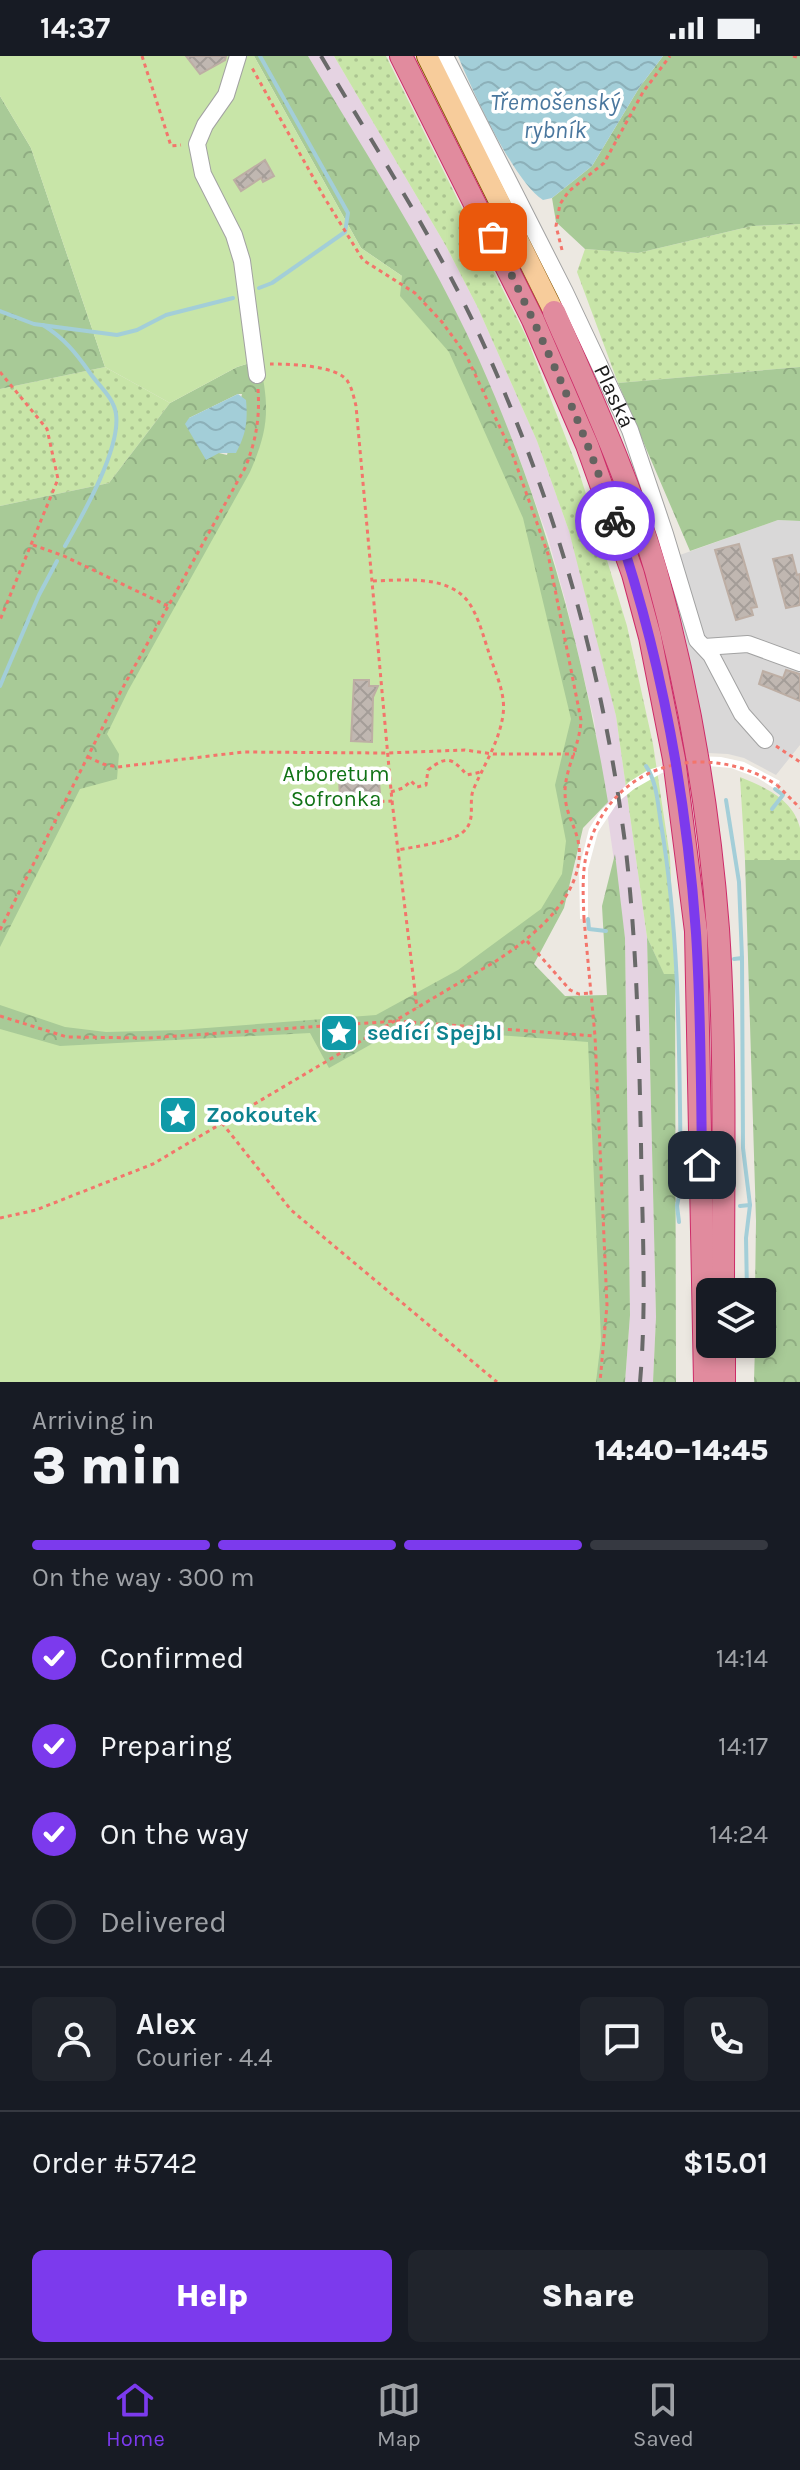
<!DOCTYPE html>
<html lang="en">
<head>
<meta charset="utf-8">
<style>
  :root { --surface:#171b24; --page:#20242c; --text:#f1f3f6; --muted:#9ea1a6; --line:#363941; --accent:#7c3aed }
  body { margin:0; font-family:Karla,sans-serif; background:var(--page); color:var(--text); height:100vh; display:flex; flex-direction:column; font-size:30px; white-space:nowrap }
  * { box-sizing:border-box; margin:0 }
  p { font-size:26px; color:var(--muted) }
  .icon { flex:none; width:44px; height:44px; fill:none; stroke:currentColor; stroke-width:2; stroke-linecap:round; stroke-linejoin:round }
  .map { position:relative; height:1326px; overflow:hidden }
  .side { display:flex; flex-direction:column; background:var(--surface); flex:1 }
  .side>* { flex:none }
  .tools { position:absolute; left:696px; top:1222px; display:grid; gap:16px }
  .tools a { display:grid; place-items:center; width:80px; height:80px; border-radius:12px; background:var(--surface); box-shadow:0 4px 12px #0003; font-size:40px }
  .pin { position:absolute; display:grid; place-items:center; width:68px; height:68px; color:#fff; margin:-34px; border-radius:16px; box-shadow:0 4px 12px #0006 }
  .courier { position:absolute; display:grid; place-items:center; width:80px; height:80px; margin:-40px; border:6px solid #7c3aed; border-radius:50%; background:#fff; color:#222; box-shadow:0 2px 10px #0007 }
  .overview em { font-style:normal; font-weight:800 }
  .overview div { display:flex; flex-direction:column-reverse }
  .overview { display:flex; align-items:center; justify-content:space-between; height:136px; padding:0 32px }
  h1 { font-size:52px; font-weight:800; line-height:60px }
  .bar { display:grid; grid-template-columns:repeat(4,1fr); gap:12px 8px; align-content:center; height:96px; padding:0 32px }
  .bar i { height:10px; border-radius:6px; background:var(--line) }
  .bar .on { background:var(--accent) }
  .bar p { grid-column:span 4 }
  .line { display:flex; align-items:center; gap:20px; padding:0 32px; border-top:2px solid var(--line) }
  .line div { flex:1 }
  .round { display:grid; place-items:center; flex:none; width:84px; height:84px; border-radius:12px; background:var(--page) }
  ol { padding:0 32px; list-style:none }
  li { display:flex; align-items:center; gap:24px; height:88px }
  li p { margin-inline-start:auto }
  li .icon { padding:8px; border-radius:50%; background:var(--accent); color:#fff; stroke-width:4 }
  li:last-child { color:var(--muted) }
  li i { width:44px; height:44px; border:4px solid var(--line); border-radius:50% }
  .primary-button { display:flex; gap:16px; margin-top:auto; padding:16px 32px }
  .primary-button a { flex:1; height:92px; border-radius:12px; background:var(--accent); color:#fff; font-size:32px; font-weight:800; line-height:92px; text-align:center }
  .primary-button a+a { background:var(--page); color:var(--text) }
  .status { display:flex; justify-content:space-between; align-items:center; height:56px; padding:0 40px; background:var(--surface); direction:ltr }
  .status svg { height:22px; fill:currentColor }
  .tabs { display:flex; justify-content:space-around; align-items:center; height:112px; border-top:2px solid var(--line); background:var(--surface); font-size:22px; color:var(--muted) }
  .tabs a { display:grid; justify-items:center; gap:4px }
  .tabs .on { color:var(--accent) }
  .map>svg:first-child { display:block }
  .residential { fill:#d9d8d8 }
  .railway { fill:#e5d3e2 }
  .grass { fill:url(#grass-dots) }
  .forest { fill:url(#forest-crowns); fill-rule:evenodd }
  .garden { fill:#c8e5a8 }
  .water { fill:url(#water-waves) }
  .pier { fill:#fff }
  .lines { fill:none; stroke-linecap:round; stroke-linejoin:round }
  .stream { stroke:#a3ced8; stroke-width:4 }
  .building { fill:url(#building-cross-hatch); stroke:#bdaea4; stroke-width:2 }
  .minor-casing { stroke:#a2a2a2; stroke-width:18 }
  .major-casing { stroke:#8b5b07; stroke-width:22 }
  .highway-casing { stroke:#cd2b68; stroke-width:24 }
  .path { stroke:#f3756b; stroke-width:3; stroke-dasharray:4 4; stroke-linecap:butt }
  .minor { stroke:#fff; stroke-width:16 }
  .major { stroke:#f7cc9b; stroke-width:20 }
  .highway { stroke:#e18b9e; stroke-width:22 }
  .rail { stroke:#696969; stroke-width:4; stroke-dasharray:16 16; stroke-linecap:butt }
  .path-bridge { stroke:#f3756b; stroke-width:3; stroke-dasharray:4 4; stroke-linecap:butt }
  .done { stroke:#646360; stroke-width:8; stroke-dasharray:0 14.4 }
  .route { stroke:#7c3aed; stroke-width:10 }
  .labels { text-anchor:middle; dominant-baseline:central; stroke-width:7; stroke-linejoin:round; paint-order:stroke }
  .street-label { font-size:22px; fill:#1b1b1b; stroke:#fff }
  .park-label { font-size:22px; fill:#107215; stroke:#fff }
  .culture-label { font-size:22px; font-weight:bold; fill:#0d838f; stroke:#fff; text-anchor:start }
  .water-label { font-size:24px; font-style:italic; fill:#4a779e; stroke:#fff }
</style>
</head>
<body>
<div class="status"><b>14:37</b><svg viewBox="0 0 49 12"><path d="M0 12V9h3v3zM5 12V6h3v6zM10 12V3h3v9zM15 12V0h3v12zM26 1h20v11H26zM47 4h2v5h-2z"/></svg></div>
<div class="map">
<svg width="800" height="1326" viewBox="0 0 800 1326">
  <defs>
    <pattern id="grass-dots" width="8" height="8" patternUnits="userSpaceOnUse" patternTransform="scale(2)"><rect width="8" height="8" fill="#c8e5a8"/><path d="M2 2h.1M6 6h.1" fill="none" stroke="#abc490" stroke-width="1.8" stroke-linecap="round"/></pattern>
    <pattern id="forest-crowns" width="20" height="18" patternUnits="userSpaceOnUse" patternTransform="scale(2)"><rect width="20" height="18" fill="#a8ca97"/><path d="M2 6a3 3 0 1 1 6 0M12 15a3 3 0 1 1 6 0" fill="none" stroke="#90ad82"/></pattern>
    <pattern id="water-waves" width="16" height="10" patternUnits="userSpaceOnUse" patternTransform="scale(2)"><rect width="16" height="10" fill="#a3ced8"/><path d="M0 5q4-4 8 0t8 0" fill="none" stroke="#8cb0b9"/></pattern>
    <pattern id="building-cross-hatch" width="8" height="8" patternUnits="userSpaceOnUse" patternTransform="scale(2)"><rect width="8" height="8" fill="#c0b7b1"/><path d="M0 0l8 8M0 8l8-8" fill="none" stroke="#a49d98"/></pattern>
  </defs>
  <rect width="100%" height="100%" fill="#ece8e1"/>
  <polygon class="residential" points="778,464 800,465 800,689 776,719 744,702 728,698 708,697 685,579 663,505"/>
  <polygon class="railway" points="308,0 334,0 446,190 478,252 537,385 569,475 588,542 616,660 647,881 656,1261 653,1326 625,1326 630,1259 625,882 594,664 566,547 548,482 516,393 479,305 428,204"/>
  <g class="grass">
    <polygon points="334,0 386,0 526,280 578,413 603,491 627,570 653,688 670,801 675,918 664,919 647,881 616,660 569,475 537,385 478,252 446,190"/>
    <polygon points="800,168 800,311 618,327 577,216 585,193 638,197 752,170"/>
    <polygon points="105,311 170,347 109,427 0,450 0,333"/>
    <path d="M 740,721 C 764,731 793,743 800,772 C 800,782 800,794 800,804 L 745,804 Z"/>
  </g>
  <g class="forest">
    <path d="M 254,0 L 308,0 C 367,100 432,199 480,306 C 543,447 583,594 608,746 L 583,772 L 564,852 L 534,908 L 565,940 L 607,939 L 602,850 L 615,798 L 625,882 L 630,1259 L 625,1326 L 0,1326 L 0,450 L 109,427 L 170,347 L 237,311 L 259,304 L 402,220 L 361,192 ZM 238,338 L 242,338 L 227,399 L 219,397 L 189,362 Z"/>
    <polygon points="663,0 800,0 800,168 752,170 638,197 585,193 556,166 552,142 592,110 639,32"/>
    <polygon points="0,40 31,92 105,311 0,333"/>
    <polygon points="800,311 800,465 778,464 690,495 618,327"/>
    <polygon points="745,804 800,804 800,1326 754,1326 755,1288 762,1288 762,1236 755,1236 756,1165"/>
    <polygon points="647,881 664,918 675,918 676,1326 653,1326 656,1261"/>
  </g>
  <g class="garden">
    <path d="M 0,0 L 254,0 L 361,192 L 402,220 L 400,240 L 449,296 L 523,462 L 571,663 L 555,729 L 566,785 L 562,818 L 541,853 L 458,914 L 376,959 L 180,974 L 106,976 L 65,971 L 0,949 L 0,891 L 80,733 L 117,723 L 119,698 L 107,678 L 128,635 L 250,416 C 269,373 270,350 259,304 L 237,311 L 170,347 L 105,311 L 31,92 L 0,40 Z"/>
    <polygon points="406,972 588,986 601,1284 596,1326 0,1326 0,973 60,990 310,977 329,1012 384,981"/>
  </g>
  <g class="water">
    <path d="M 458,0 L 663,0 L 639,32 L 592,110 L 552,142 L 543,144 C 514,126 472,34 458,0 Z"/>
    <path d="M 238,338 L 246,344 C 248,366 246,378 236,397 L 219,397 L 206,404 L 185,368 L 189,362 Z"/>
  </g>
  <polygon class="pier" points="694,700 721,701 744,706 780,725 775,733 758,722 731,712 696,709 662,717 634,733 618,746 598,776 588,813 588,863 580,863 579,813 589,773 599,757 629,726 648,714"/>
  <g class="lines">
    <g class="stream">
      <polyline points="259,232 272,227 345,176 348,157 260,0"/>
      <polyline points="0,255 34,268 117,279 137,274 166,259 233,242"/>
      <path d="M 43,269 C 64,282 76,297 90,317 C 99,330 114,342 116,358 C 121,393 82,460 65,490"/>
      <polyline points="0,630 39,539 57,505"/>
      <path d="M 646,710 C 657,726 658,749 661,768 C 681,886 679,1008 681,1128 L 677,1150 L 679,1166"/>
      <polyline points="726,744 739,826 742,902"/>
      <polyline points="772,753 783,739 775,733"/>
      <polyline points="588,863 589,873 606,875"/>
      <polyline points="734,903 742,902 743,1092 750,1149 740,1150"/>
      <polyline points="747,1236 746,1182 750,1149"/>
      <polyline points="745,1300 745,1288"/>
    </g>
  </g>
  <g class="building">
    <polygon points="186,0 226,0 225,4 200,18"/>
    <polygon points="265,104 274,120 263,126 261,122 241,135 234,124"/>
    <polygon points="739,488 757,551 751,552 753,559 736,564 715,494"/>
    <polygon points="792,499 797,519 800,518 800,549 786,552 773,503"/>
    <polygon points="786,614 800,618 800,645 759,628 763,615 783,622"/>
    <polygon points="354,624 369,624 369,630 378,630 373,641 372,686 351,685"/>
    <polygon points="375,721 375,726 379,726 380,737 376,738 376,742 340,743 339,722"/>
  </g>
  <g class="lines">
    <defs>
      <g id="minor">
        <polyline points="238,0 226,39 205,69 197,88 203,118 234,179 242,205 257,319"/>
        <path id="s1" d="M 445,0 L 565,236 L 630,374 L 665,478 L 697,584 L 711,599 L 742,658 L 765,684"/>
        <polyline points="704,591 748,588 800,607"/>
      </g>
      <polyline id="major" points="427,0 554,256"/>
      <g id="highway">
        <polyline points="401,0 533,264 587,389 633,518 650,581 674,703 696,875 705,1326"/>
        <path d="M 554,256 C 591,341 630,426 656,515 C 688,631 709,752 718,873 C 726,993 723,1115 723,1236"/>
        <polyline points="724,1288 724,1326"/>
      </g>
    </defs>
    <use href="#minor" class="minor-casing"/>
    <use href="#major" class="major-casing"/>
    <use href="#highway" class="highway-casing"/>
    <g class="path">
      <polyline points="142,0 171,90 181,89"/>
      <polyline points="793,0 800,2"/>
      <polyline points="562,194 556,170 560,148 569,135 604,107 643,36 670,0"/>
      <path d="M 270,308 C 287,308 339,309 348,326 C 352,332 354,342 356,350 L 392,745 L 341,747"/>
      <polyline points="0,316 47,373 58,423 0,564"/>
      <polyline points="33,489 64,500 168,550"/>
      <path d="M 373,525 C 402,524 445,519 466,543 C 478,557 484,583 490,600 C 496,619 506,638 503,659 C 499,686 485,707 474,732 C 467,747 478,764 462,777 C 450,786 413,791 398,794"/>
      <polyline points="776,690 800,706"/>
      <polyline points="88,701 103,708 118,711 243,696 387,697 465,694 493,698 575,698"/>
      <polyline points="777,729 800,752"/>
      <path d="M 391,736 L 403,732 L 411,725 L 417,731 L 426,729 L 428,714 C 447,699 452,702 467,719 L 481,716"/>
      <polyline points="392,745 417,952"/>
      <polyline points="584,863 595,980 607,1249 600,1326"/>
      <path d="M 0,874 L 122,633 L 245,412 C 256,385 260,362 258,333"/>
      <polyline points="527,885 570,934 579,938 591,937"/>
      <polyline points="0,960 67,981 148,982 397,965 595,980"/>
      <polyline points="222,1067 291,1154 497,1326"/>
      <path d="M 0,1162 L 36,1154 L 153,1108 L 496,905 C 533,881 584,840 579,790 C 576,769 565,759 565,736 C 565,713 580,689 581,664 L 548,498 L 512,397 L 466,299 L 442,266 L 415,237 L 363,204 L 324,141 L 251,10"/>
    </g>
    <use href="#minor" class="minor"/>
    <use href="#major" class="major"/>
    <use href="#highway" class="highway"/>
    <path class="rail" d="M 321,0 C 380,100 445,198 491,305 C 560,462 605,625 626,795 C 637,893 639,991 641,1088 C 642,1167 647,1247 640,1326"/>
    <path class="path-bridge" d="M 584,863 C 583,835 581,809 591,783 C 619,703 711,686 777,729"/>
  </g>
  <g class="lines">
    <path class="done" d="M 493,181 C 538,273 583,367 615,465"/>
    <path class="route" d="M 615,465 C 660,597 686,737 696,877 C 701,954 701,1032 702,1109"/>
  </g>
  <defs>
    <symbol id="sight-square" viewBox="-11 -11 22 22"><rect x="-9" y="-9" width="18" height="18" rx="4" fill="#0f9aa8" stroke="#fff"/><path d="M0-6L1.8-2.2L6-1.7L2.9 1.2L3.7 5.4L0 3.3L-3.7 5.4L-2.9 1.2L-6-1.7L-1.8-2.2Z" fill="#fff"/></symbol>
  </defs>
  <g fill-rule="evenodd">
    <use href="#sight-square" x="317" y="955" width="44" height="44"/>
    <use href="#sight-square" x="156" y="1037" width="44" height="44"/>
  </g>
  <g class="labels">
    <g class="street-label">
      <text stroke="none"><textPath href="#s1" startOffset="380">Plaská</textPath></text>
    </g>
    <g class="park-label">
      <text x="336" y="718">Arboretum<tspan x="336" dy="25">Sofronka</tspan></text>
    </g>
    <g class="culture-label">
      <text x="367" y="977">sedící Spejbl</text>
      <text x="206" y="1059">Zookoutek</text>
    </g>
    <g class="water-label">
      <text x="555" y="46">Třemošenský<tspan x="555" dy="28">rybník</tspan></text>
    </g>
  </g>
</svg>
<div class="tools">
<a><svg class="icon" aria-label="layers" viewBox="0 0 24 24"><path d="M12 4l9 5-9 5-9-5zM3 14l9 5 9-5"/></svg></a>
</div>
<div class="pin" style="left:493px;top:181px;background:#ea580c"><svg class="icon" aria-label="bag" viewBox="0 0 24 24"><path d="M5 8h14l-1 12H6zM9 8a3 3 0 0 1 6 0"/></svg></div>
<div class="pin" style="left:702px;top:1109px;background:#1f2937"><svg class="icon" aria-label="home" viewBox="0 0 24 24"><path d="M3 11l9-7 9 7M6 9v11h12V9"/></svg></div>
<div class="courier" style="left:615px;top:465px"><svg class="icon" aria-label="bike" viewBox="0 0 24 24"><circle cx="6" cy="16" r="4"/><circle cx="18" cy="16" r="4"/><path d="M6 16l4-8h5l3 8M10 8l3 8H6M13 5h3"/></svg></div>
</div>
<section class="side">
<div class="overview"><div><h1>3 min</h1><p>Arriving in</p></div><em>14:40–14:45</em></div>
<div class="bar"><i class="on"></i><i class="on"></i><i class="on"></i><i></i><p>On the way · 300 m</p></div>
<ol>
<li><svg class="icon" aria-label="check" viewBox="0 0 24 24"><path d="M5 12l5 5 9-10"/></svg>Confirmed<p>14:14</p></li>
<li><svg class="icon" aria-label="check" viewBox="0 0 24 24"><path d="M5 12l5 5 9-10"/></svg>Preparing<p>14:17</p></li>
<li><svg class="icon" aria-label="check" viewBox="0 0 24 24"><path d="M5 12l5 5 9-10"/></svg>On the way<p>14:24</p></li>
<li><i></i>Delivered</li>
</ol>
<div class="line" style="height:144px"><a class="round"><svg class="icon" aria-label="person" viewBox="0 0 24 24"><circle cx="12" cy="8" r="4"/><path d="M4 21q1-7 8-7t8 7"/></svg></a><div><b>Alex</b><p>Courier · 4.4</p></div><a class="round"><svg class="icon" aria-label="chat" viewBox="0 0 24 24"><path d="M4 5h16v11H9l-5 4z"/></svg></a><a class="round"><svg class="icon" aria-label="phone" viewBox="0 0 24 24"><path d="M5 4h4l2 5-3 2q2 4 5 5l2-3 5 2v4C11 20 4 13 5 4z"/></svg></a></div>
<div class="line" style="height:104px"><div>Order #5742</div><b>$15.01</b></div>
<div class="primary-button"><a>Help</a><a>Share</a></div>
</section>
<nav class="tabs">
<a class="on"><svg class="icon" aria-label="home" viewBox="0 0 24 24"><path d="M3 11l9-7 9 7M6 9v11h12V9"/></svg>Home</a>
<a><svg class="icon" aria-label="map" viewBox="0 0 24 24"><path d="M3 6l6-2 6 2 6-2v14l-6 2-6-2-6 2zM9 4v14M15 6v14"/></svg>Map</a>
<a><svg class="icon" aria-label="saved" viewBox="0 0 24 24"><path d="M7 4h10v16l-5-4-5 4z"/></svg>Saved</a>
</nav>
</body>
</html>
